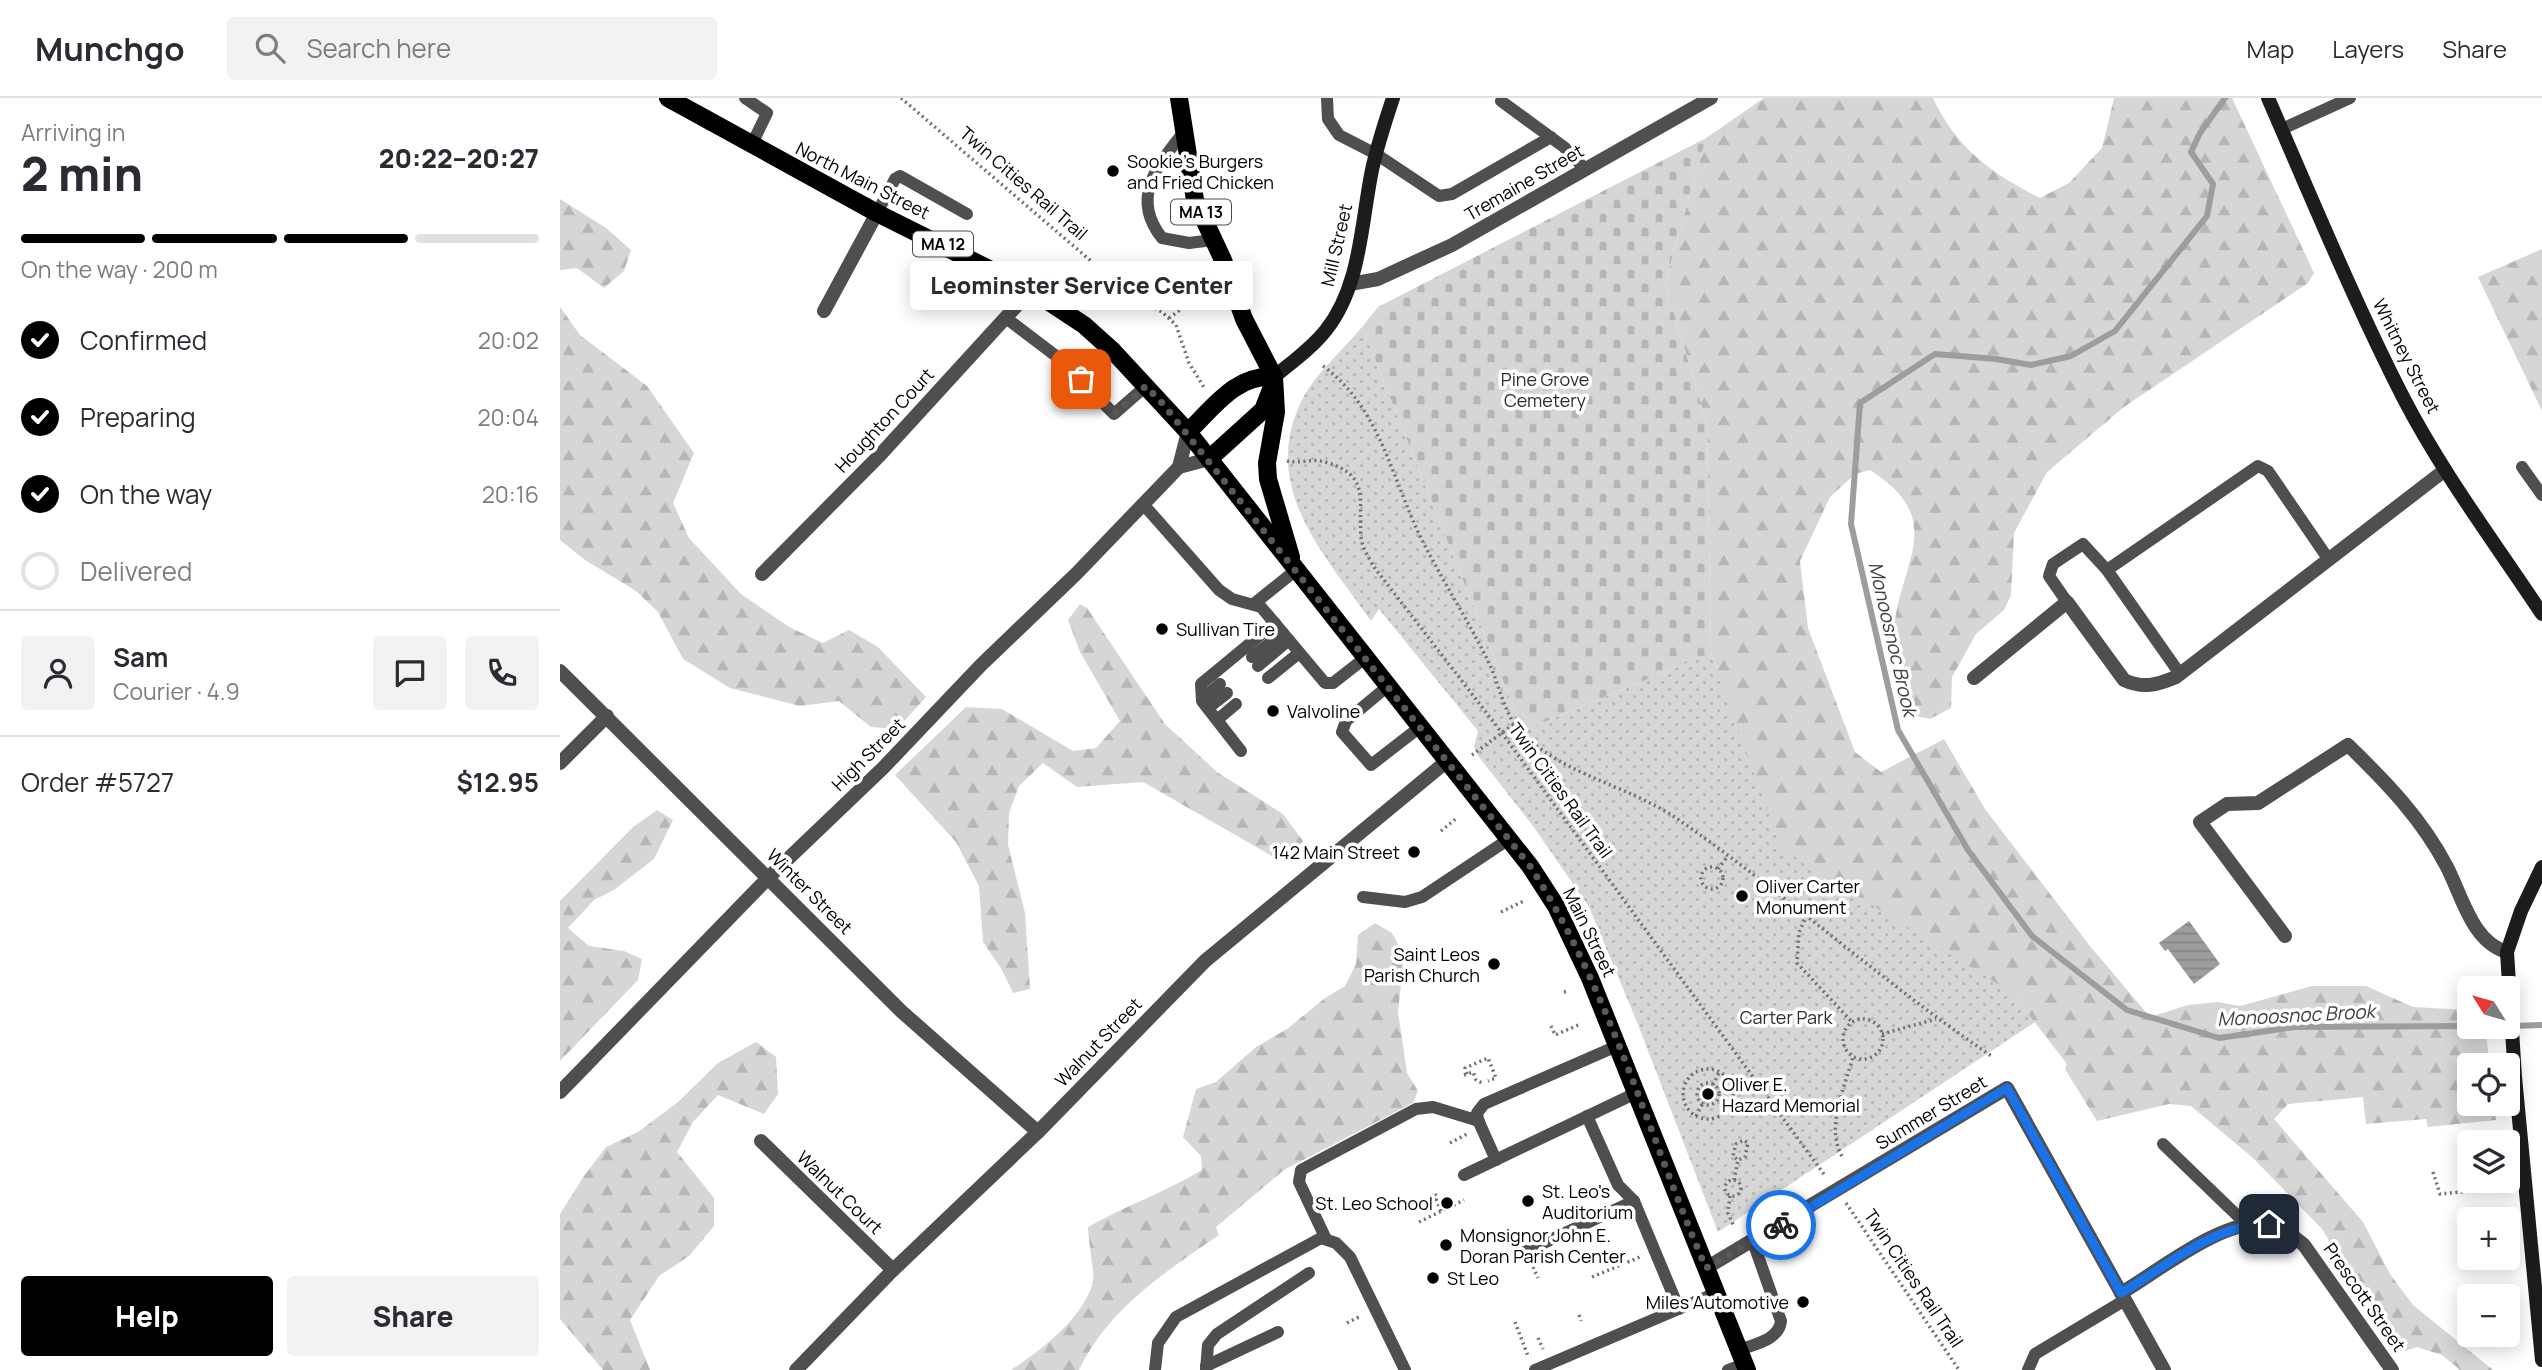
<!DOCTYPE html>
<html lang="en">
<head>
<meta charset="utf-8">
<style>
  :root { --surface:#fff; --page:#f2f2f3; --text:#2b2b33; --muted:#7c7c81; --line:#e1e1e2; --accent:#000 }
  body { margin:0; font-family:Manrope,sans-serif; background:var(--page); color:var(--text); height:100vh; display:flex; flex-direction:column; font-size:26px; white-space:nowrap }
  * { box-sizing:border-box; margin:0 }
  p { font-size:23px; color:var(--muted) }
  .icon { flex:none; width:38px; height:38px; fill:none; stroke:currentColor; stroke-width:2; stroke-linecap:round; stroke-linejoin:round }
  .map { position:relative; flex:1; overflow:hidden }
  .panel { display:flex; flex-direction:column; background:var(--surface); width:560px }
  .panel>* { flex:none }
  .needle { width:46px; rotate:307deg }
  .buttons { position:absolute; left:1897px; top:878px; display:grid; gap:14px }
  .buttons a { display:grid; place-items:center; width:63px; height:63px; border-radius:7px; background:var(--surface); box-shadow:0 4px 18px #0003; font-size:35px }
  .pin { position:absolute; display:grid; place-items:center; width:60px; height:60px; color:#fff; margin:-30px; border-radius:14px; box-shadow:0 4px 10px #0006 }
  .courier { position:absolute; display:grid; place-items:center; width:70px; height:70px; margin:-35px; border:5px solid #1a73e8; border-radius:50%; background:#fff; color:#222; box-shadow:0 2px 9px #0007 }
  .bubble { position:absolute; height:49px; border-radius:7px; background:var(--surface); box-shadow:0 4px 18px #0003; font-size:23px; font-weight:800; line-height:49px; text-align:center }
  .overview em { font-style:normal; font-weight:800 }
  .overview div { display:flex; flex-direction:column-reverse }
  .overview { display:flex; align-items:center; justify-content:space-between; height:119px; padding:0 21px }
  h1 { font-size:46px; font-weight:800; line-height:52px }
  .bar { display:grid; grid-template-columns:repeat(4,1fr); gap:10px 7px; align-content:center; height:84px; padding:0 21px }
  .bar i { height:9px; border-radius:5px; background:var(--line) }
  .bar .selected { background:var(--accent) }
  .bar p { grid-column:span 4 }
  .line { display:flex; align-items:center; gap:18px; padding:0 21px; border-top:2px solid var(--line) }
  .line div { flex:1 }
  .round { display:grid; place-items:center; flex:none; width:74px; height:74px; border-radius:7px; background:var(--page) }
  ol { padding:0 21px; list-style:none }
  li { display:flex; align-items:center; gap:21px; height:77px }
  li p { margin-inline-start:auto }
  li .icon { padding:7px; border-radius:50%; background:var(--accent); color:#fff; stroke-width:4 }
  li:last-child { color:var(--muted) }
  li i { width:38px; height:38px; border:4px solid var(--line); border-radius:50% }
  .cta { display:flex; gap:14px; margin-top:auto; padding:14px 21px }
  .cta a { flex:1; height:80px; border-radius:7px; background:var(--accent); color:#fff; font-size:28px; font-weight:800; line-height:80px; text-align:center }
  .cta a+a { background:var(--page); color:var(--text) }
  header { display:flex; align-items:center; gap:42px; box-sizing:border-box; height:98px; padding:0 35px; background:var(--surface); border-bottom:2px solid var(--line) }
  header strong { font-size:33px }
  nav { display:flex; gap:38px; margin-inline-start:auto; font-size:24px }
  .search { width:490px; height:63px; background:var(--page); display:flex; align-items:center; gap:18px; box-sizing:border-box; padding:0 24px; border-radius:7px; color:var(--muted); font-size:26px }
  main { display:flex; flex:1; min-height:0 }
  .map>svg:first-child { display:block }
  .grass { fill:url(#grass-dots) }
  .forest { fill:url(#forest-firs) }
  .cemetery { fill:url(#cemetery-stones) }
  .water { fill:url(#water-rules) }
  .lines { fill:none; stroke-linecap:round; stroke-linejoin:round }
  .stream { stroke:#9d9d9d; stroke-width:6 }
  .path { stroke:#717171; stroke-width:3.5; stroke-dasharray:2 3.5; stroke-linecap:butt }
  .service { stroke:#4f4f4f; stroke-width:12 }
  .minor { stroke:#4f4f4f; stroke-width:14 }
  .tertiary { stroke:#4f4f4f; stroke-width:14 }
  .secondary { stroke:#1c1c1c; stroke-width:14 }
  .primary { stroke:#000; stroke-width:18 }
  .done { stroke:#595959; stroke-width:7; stroke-dasharray:0 12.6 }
  .route { stroke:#1a73e8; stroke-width:9 }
  .poi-dot { fill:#000; stroke:#fff; stroke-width:2.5 }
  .labels { text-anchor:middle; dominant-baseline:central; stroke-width:7; stroke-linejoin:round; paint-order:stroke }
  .shield { fill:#fff; stroke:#4c4c4c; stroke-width:2 }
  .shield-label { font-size:16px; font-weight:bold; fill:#000 }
  .poi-label { font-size:18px; fill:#000; stroke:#fff; text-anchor:start }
  .street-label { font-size:18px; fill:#000; stroke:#fff }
  .park-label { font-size:18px; fill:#2d2d2d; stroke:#fff }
  .water-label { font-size:19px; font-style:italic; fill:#3e3e3e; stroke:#fff }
</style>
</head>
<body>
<header>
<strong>Munchgo</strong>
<div class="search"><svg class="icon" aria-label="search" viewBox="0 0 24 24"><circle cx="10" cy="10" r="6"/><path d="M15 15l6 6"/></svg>Search here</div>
<nav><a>Map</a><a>Layers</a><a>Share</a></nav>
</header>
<main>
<section class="panel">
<div class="overview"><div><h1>2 min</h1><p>Arriving in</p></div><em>20:22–20:27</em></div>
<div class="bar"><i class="selected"></i><i class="selected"></i><i class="selected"></i><i></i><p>On the way · 200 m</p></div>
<ol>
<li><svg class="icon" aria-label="check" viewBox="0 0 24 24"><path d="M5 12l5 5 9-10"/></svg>Confirmed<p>20:02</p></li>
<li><svg class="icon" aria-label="check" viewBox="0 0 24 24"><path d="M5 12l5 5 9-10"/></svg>Preparing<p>20:04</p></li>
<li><svg class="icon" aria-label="check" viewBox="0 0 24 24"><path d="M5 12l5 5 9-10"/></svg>On the way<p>20:16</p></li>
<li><i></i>Delivered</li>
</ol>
<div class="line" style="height:126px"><a class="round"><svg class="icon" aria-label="person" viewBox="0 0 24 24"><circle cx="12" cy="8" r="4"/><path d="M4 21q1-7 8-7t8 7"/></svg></a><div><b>Sam</b><p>Courier · 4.9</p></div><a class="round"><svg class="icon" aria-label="chat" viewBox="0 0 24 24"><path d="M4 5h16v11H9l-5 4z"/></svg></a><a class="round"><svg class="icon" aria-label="phone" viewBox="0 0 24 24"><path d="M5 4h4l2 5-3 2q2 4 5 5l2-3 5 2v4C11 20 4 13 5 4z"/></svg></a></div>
<div class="line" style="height:91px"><div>Order #5727</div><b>$12.95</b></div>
<div class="cta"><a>Help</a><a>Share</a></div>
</section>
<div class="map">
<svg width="1982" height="1272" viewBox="0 0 1982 1272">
  <defs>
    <pattern id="grass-dots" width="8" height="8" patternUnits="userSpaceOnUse" patternTransform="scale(1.75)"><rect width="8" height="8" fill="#d6d6d6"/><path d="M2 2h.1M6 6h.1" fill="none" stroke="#b6b6b6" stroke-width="1.8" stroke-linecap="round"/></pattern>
    <pattern id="forest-firs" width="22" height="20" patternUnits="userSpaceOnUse" patternTransform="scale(1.75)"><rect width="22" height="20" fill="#d6d6d6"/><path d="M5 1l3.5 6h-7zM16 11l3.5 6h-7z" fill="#b6b6b6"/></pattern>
    <pattern id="cemetery-stones" width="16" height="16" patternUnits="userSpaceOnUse" patternTransform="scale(1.75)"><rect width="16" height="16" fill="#d6d6d6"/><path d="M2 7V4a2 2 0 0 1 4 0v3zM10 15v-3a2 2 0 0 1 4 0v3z" fill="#b6b6b6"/></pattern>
    <pattern id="water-rules" width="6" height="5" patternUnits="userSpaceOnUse" patternTransform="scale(1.75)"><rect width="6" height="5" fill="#9d9d9d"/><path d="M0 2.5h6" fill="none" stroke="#858585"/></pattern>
  </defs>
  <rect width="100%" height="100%" fill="#fff"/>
  <path class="grass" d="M 802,229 L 963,633 L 1151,555 L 1156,571 L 1452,895 L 1475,924 L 1158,1134 L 1077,924 L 1029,809 L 973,728 L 919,659 L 914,650 L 918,633 L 819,511 L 811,523 C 763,454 697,387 744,298 C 758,273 784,251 802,229 Z"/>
  <g class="forest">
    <path d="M 1204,0 L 1373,0 C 1397,51 1431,75 1480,100 L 1509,85 L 1542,50 L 1554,0 L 1672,0 L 1754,175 L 1748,185 L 1564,309 L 1487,374 L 1454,435 L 1451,497 L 1444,512 L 1416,536 L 1392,579 L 1391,610 L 1370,621 L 1356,618 C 1342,589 1331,563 1334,530 C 1341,462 1388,422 1310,372 L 1295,376 L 1270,399 L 1240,463 L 1248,530 L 1295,654 L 1321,674 L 1384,641 L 1425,711 L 1530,848 L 1590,919 L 1628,907 L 1658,904 L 1680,908 L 1752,888 L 1806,888 L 1853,909 L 1909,912 L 1909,929 L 1925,929 L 1930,968 L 1909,968 L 1909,1006 L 1934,1006 L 1936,1022 L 1868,1029 L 1866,1021 L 1806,1026 L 1803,999 L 1728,1006 L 1714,1021 L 1803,1124 L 1830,1176 L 1853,1207 L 1933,1272 L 1900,1272 L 1882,1257 L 1857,1249 L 1845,1253 L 1835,1250 L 1762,1131 L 1693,1060 L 1631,1008 L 1609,1006 L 1537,1023 L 1505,971 L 1507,966 L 1452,895 L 1221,750 L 1156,571 L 1151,555 L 1147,326 L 1105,185 L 1146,40 Z"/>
    <polygon points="0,101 46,130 71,152 64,173 44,190 17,170 0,172"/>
    <polygon points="1982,151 1982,313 1918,179"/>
    <polygon points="0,209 20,237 87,288 134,355 113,405 129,440 181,496 229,529 263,545 289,532 318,549 366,599 337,631 311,629 279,603 240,608 170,590 123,561 98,514 76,493 25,462 0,442"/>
    <polygon points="520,506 527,510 605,626 657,674 723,716 743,743 730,758 712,758 583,684 517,689 483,665 459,688 449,715 448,747 465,815 470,891 453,895 442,872 423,844 419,788 396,744 335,677 406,609 442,611 513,653 536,650 560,623 520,554 508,522"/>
    <polygon points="97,712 113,722 94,761 54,792 34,802 8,830 29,848 64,853 82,861 78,882 0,963 0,803 73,729"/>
    <path d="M 815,825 L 832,835 L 844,857 L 838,914 L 847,975 L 858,993 L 853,1005 L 724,1072 L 656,1129 L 659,1137 C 605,1174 548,1211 519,1272 L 451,1272 C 481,1252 523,1221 533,1184 C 535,1177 528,1142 528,1129 C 565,1108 605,1094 642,1072 L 641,1058 L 623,1039 L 636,991 L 656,984 L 696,949 L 727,931 L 765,900 L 785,888 L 796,866 L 798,837 Z"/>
    <polygon points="196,944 216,959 218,996 204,1016 158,997 133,1024 117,1054 154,1100 154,1128 129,1158 99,1178 70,1222 90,1272 43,1272 0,1221 0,1116 24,1078 46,1049 78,1034 118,1004 158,965"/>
  </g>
  <polygon class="cemetery" points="1146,40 1105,185 1147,326 1151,555 963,633 802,229 818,209"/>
  <polygon class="water" points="1629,823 1660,866 1634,886 1608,851 1605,853 1599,845"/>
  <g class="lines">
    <g class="stream">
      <polyline points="1665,0 1640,35 1631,54 1653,86 1647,118 1555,233 1511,258 1471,267 1436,261 1375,256 1300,305 1291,426 1338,632 1408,752 1472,838 1567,912 1659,940 1735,929 1909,928"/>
      <polyline points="1952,928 1982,927"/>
    </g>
    <g class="path">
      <polyline points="341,0 573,199 602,214 616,227 629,265 645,291"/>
      <polyline points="609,220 647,192"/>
      <path d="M 763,268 C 821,310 832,383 863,444 C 884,485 909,524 929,565 C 939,586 944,615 959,632 C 1000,676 1067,687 1116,720 C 1225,795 1323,885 1433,959"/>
      <path d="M 727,363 C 739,366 753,360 765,364 C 811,377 798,401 801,438 C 801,448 809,460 814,469 L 942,635 L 1266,1079"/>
      <polyline points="912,657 954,626"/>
      <polyline points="881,733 898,719"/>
      <circle cx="1152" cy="780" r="11"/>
      <polyline points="1158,771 1167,759"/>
      <polyline points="941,814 964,803"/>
      <polyline points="1247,817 1239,834 1237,865 1292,924"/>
      <polyline points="1004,894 1008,893"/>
      <circle cx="1303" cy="941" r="20"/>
      <polyline points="991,928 995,937 1021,926"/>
      <polyline points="1322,936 1376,921"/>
      <circle cx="1148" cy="996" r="25"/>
      <polyline points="907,976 905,970 928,960 936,980 928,983"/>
      <polyline points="904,977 913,974 916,982 924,986"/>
      <circle cx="1148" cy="996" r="11"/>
      <polyline points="1153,987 1159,974"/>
      <polyline points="1136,1018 1143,1005"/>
      <polyline points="890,1045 907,1036"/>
      <path d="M 1282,1058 C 1265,1029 1285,989 1293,959"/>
      <polyline points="1873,1074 1880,1096 1941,1090"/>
      <circle cx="1173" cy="1090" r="8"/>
      <polyline points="1174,1082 1178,1062 1173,1058 1176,1046 1184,1042 1188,1045 1185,1059 1178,1062"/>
      <polyline points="1933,1083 1934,1091"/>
      <polyline points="1915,1092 1915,1085"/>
      <polygon points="875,1096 877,1099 874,1101 872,1098"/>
      <polyline points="1170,1098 1168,1115 1174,1129"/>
      <polyline points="876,1101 881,1113"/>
      <polyline points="1286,1105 1399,1272"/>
      <polyline points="859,1124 904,1102"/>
      <polyline points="973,1169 978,1180"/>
      <polyline points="1032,1179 1080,1159"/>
      <polyline points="1019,1217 1021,1223"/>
      <polyline points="955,1224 968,1258"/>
      <polyline points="787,1225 801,1218"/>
      <polyline points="978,1240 983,1251"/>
    </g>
    <g class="service">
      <polyline points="185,0 207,15 191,48"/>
      <polyline points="767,0 768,21 779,37 816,56 879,98 892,96 991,39"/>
      <polyline points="941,3 1004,49 1025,71"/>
      <polyline points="1722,31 1790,0"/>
      <path d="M 623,35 C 597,68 570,100 602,140 L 629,145 L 653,142"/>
      <polyline points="317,115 335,81 340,78 407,116"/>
      <polyline points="446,220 500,261 554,316 586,288"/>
      <polyline points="1962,369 1982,397"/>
      <polyline points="583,406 659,492 672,501 701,509 765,585 773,585 805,560"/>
      <polyline points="1507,504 1489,478 1493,466 1523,446 1547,472"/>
      <polyline points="695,505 736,472"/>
      <polyline points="692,559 723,535"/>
      <polyline points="698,568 729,542"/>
      <polyline points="1620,576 1547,472 1698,368 1708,373 1769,462"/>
      <polyline points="708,580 739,555"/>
      <polyline points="828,588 786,623 782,634 811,667 860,629"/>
      <polyline points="642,601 660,586"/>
      <polyline points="648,610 667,595"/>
      <polyline points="657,622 676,606"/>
      <polyline points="681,653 642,603 641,586 715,525"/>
      <polyline points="803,799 845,804 862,799 949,741"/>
      <polyline points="1027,1018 1058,1087 1074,1103 1119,1211"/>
      <polyline points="1603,1046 1686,1126"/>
      <polyline points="936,1062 918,1022 917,1015 924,1006 1057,948"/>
      <polyline points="904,1077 1076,995"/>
      <polyline points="766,1141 739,1084 741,1072 856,1011 873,1009 919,1023"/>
      <polyline points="958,1157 1074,1103"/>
      <path d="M 1179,1252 C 1195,1246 1219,1242 1221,1223 L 1193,1144"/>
      <polyline points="646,1268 718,1234"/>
      <polyline points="595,1272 598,1245 616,1219 761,1140 776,1145 790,1159 845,1272"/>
      <polyline points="646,1272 648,1247 657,1236 749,1175"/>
      <polyline points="975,1272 1156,1195"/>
      <polyline points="1168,1272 1184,1266"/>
      <polyline points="1468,1272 1475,1256 1565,1202"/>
    </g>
    <g class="minor">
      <polyline points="790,186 818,181 892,147 1151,0"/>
      <polyline points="264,213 317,115"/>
      <polyline points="619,369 649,361"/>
      <polyline points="202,476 320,357 471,192"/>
      <polyline points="0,573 341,913 478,1034"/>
      <path d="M 1414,580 L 1507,504 L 1564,582 C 1583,591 1597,587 1616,579 L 1885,372"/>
      <polyline points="0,665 47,618"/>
      <path d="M 1725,838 L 1640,724 L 1667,706 L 1698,705 L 1788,647 C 1827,685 1862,721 1887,769 C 1902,798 1912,844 1947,854"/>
      <polyline points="0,994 209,779 323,670 421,567 517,475 619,369 628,334"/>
      <polyline points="201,1043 333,1172"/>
      <polyline points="1146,1170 1447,990 1604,1272"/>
      <path d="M 1561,1195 C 1599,1173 1663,1120 1707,1126 C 1721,1128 1733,1138 1744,1147 L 1832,1272"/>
    </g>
    <polyline class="tertiary" points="236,1272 333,1172 478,1034 645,863 887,663"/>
    <g class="secondary">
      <path d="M 1708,0 C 1752,101 1794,203 1844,301 C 1883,376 1935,445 1982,516"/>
      <path d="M 714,279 C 732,264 752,250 766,232 C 801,188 801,125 812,72 C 817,48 825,24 833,0"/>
      <polyline points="1982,769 1961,813 1947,854 1955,979 1982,1262"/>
    </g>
    <g class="primary">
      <polyline points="108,0 317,115 471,192 524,227 553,253 628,334 970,768 996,808 1030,880 1187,1272"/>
      <polyline points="619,0 635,102 663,162 684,221 714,279 716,314 707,365 708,381 731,459"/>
      <path d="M 628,334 C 653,310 676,276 714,279"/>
      <polyline points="649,361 703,312 712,289"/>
    </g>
  </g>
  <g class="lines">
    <path class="done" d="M 521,281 L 554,316 L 586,288 L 603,306 L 970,768 C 1049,890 1088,1036 1146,1170 L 1221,1127"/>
    <path class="route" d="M 1221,1127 L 1447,990 L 1561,1195 C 1607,1168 1654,1126 1709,1126"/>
  </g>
  <g class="poi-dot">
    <circle cx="553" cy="73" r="7"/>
    <circle cx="602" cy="531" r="7"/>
    <circle cx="713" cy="613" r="7"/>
    <circle cx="854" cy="754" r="7"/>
    <circle cx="1182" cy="798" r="7"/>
    <circle cx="934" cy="866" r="7"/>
    <circle cx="1148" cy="996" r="7"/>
    <circle cx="968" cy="1103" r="7"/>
    <circle cx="887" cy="1105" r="7"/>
    <circle cx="886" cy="1147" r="7"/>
    <circle cx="873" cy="1180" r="7"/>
    <circle cx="1243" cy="1204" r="7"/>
  </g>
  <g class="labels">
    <g class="shield">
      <rect x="611" y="101.5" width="60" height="25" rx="5"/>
      <rect x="353" y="133.5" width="60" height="25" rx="5"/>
    </g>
    <g class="shield-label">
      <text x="641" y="114">MA 13</text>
      <text x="383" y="146">MA 12</text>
    </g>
    <g class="poi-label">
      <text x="567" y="63">Sookie's Burgers<tspan x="567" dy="21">and Fried Chicken</tspan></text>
      <text x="616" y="531">Sullivan Tire</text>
      <text x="727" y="613">Valvoline</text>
      <text x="840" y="754" text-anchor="end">142 Main Street</text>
      <text x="1196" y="788">Oliver Carter<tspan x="1196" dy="21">Monument</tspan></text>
      <text x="920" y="856" text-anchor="end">Saint Leos<tspan x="920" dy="21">Parish Church</tspan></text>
      <text x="1162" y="986">Oliver E.<tspan x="1162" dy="21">Hazard Memorial</tspan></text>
      <text x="982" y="1093">St. Leo's<tspan x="982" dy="21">Auditorium</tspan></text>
      <text x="873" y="1105" text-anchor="end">St. Leo School</text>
      <text x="900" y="1137">Monsignor John E.<tspan x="900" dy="21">Doran Parish Center</tspan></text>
      <text x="887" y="1180">St Leo</text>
      <text x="1229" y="1204" text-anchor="end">Miles Automotive</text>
    </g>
    <g class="street-label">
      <text transform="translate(303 82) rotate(27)">North Main Street</text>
      <text transform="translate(964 84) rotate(-30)">Tremaine Street</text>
      <text transform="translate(464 85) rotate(41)">Twin Cities Rail Trail</text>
      <text transform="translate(776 147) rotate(-77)">Mill Street</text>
      <text transform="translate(1847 258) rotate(63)">Whitney Street</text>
      <text transform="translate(324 322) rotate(-47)">Houghton Court</text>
      <text transform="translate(308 656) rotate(-45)">High Street</text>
      <text transform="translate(1001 692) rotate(54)">Twin Cities Rail Trail</text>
      <text transform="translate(250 793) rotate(45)">Winter Street</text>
      <text transform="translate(1030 834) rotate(64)">Main Street</text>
      <text transform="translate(538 944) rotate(-46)">Walnut Street</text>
      <text transform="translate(1371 1014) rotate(-31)">Summer Street</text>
      <text transform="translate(280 1094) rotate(44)">Walnut Court</text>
      <text transform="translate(1354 1180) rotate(56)">Twin Cities Rail Trail</text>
      <text transform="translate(1805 1199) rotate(55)">Prescott Street</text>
    </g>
    <g class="park-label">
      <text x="985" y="281">Pine Grove<tspan x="985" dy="21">Cemetery</tspan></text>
      <text x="1226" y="919">Carter Park</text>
    </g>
    <g class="water-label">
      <text transform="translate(1333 541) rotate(77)">Monoosnoc Brook</text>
      <text transform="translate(1736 917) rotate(-3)">Monoosnoc Brook</text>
    </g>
  </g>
</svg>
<div class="buttons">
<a><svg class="needle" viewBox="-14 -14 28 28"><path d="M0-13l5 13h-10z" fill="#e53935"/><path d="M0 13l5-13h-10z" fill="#7c7c81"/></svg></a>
<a><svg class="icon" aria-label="locate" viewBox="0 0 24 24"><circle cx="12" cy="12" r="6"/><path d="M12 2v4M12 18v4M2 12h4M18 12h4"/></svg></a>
<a><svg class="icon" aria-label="layers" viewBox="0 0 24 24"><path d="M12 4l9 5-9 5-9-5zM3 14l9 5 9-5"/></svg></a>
<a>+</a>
<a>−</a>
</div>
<div class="pin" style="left:521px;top:281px;background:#ea580c"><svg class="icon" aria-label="bag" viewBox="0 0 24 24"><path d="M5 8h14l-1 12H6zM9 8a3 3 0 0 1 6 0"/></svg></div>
<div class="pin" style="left:1709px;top:1126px;background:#1f2937"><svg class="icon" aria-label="home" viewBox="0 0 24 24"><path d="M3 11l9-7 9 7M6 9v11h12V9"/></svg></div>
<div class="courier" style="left:1221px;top:1127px"><svg class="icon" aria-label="bike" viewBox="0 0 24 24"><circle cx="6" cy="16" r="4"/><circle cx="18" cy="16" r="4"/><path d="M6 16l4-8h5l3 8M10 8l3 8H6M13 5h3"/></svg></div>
<div class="bubble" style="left:350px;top:163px;width:343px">Leominster Service Center</div>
</div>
</main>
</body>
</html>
